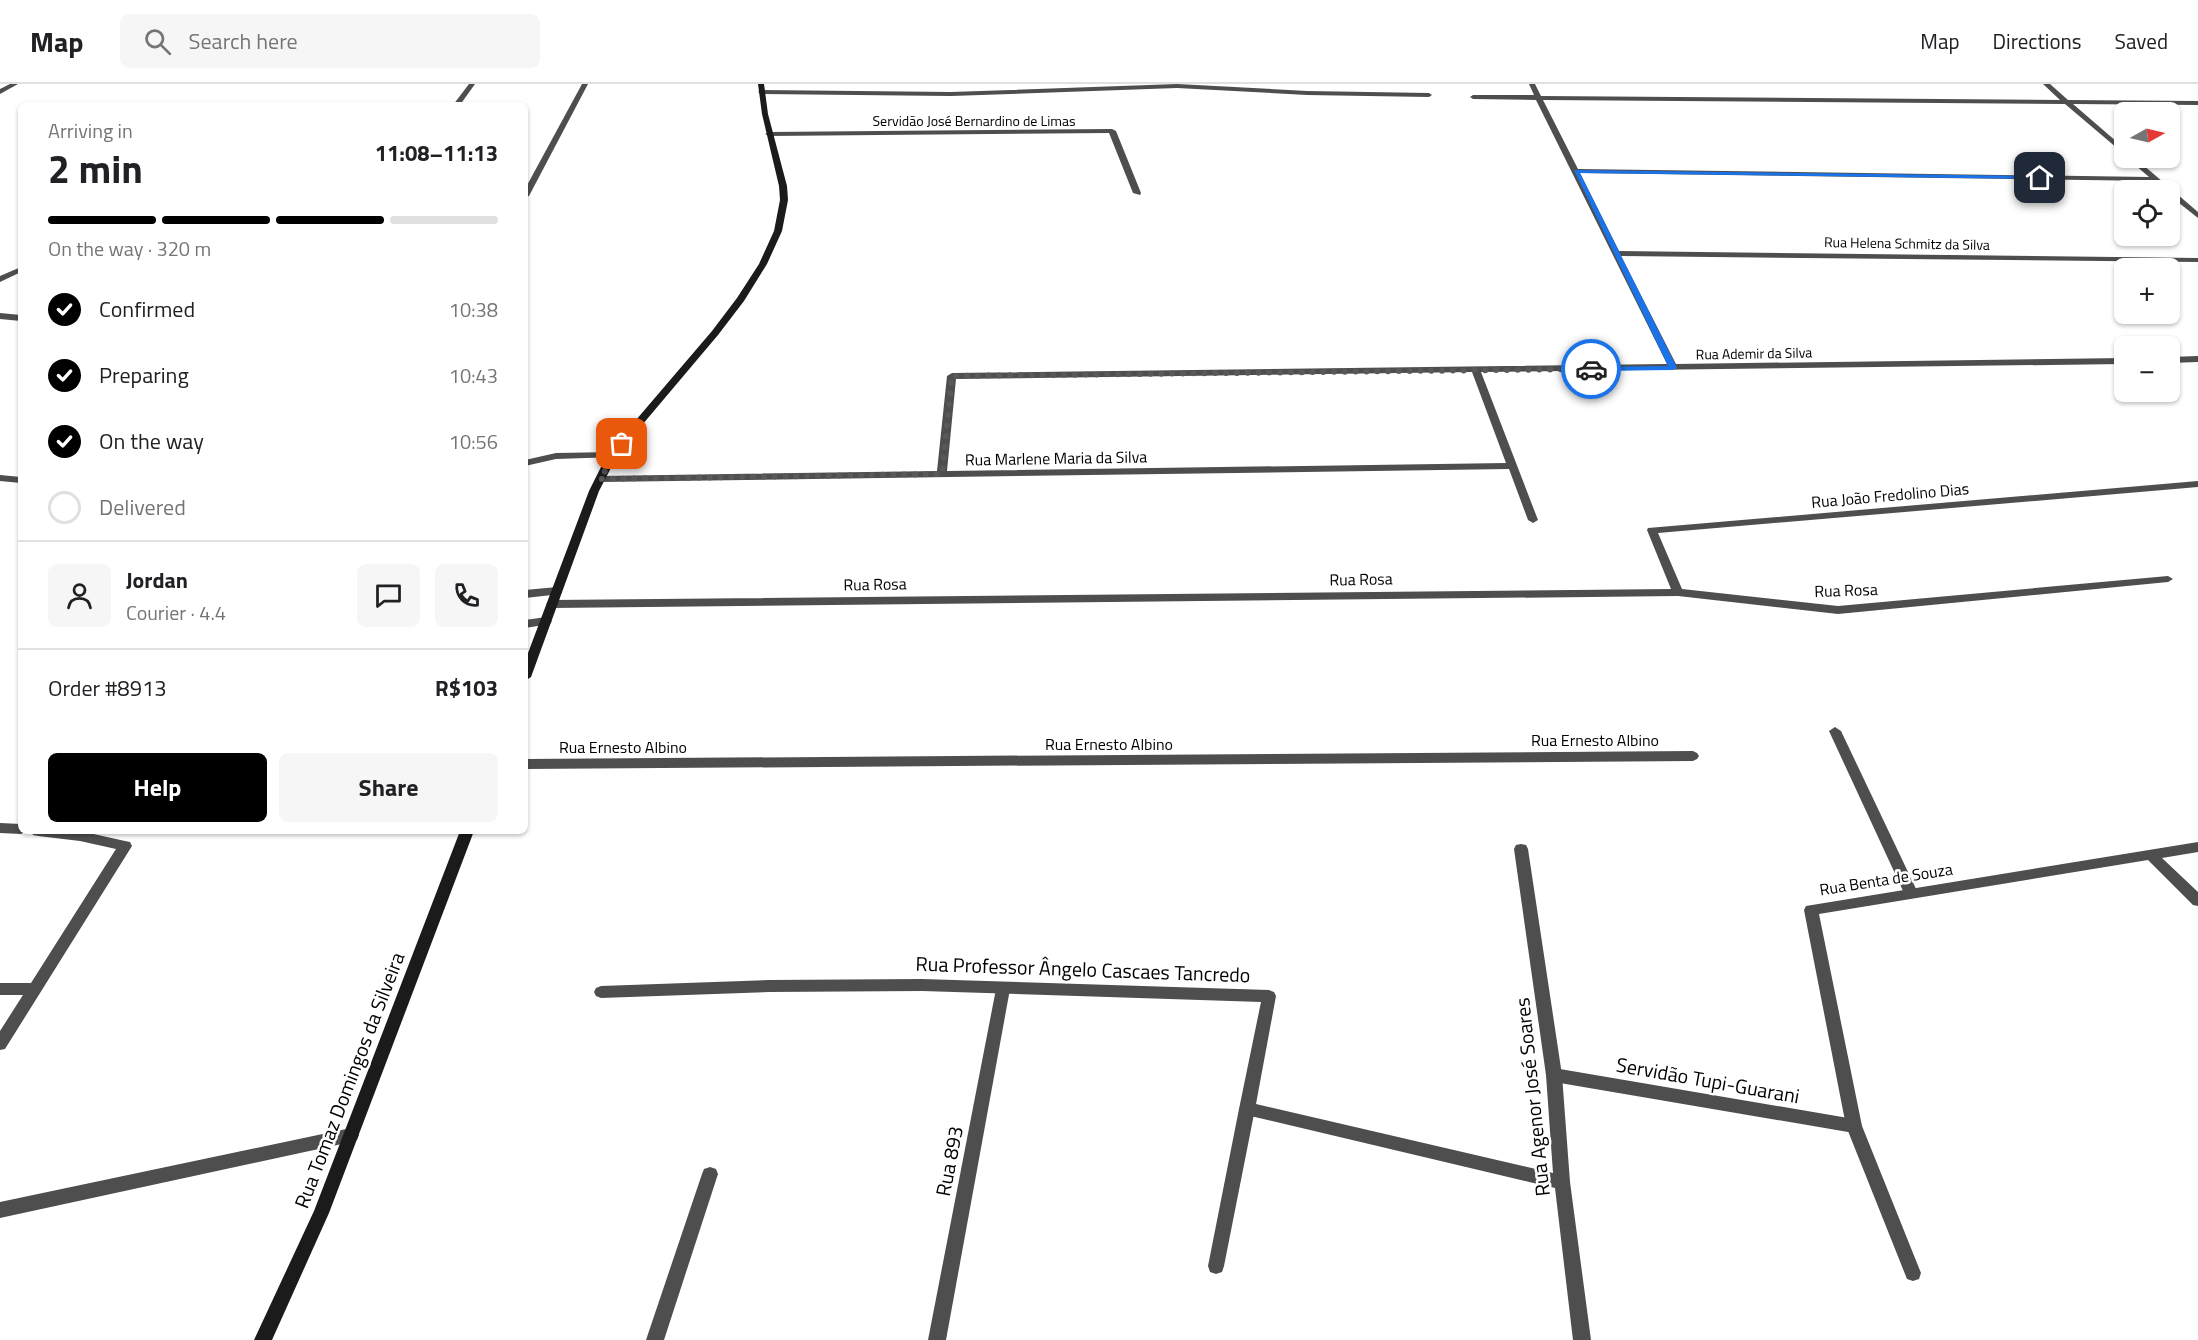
<!DOCTYPE html>
<html lang="en">
<head>
<meta charset="utf-8">
<style>
  :root { --surface:#fff; --page:#f6f6f6; --text:#202124; --muted:#757577; --line:#e0e0e0; --accent:#000 }
  body { margin:0; font-family:"Titillium Web",sans-serif; background:var(--page); color:var(--text); height:100vh; display:flex; flex-direction:column; font-size:22px; white-space:nowrap }
  * { box-sizing:border-box; margin:0 }
  p { font-size:20px; color:var(--muted) }
  .icon { flex:none; width:33px; height:33px; fill:none; stroke:currentColor; stroke-width:2; stroke-linecap:round; stroke-linejoin:round }
  .map { position:relative; flex:1; overflow:hidden }
  .sheet { position:absolute; left:18px; top:18px; width:510px; height:732px; display:flex; flex-direction:column; background:var(--surface); border-radius:9px; box-shadow:0 2px 4px #0004 }
  .sheet>* { flex:none }
  .needle { width:39px; rotate:82deg }
  .buttons { position:absolute; left:2114px; top:18px; display:grid; gap:12px }
  .buttons a { display:grid; place-items:center; width:66px; height:66px; border-radius:9px; background:var(--surface); box-shadow:0 2px 4px #0004; font-size:30px }
  .pin { position:absolute; display:grid; place-items:center; width:51px; height:51px; color:#fff; margin:-26px; border-radius:12px; box-shadow:0 3px 9px #0006 }
  .courier { position:absolute; display:grid; place-items:center; width:60px; height:60px; margin:-30px; border:4px solid #1a73e8; border-radius:50%; background:#fff; color:#222; box-shadow:0 2px 8px #0007 }
  .summary em { font-style:normal; font-weight:700 }
  .summary div { display:flex; flex-direction:column-reverse }
  .summary { display:flex; align-items:center; justify-content:space-between; height:102px; padding:0 30px }
  h1 { font-size:39px; font-weight:700; line-height:45px }
  .bar { display:grid; grid-template-columns:repeat(4,1fr); gap:9px 6px; align-content:center; height:72px; padding:0 30px }
  .bar i { height:8px; border-radius:4px; background:var(--line) }
  .bar .selected { background:var(--accent) }
  .bar p { grid-column:span 4 }
  .line { display:flex; align-items:center; gap:15px; padding:0 30px; border-top:2px solid var(--line) }
  .line div { flex:1 }
  .round { display:grid; place-items:center; flex:none; width:63px; height:63px; border-radius:9px; background:var(--page) }
  ol { padding:0 30px; list-style:none }
  li { display:flex; align-items:center; gap:18px; height:66px }
  li p { margin-inline-start:auto }
  li .icon { padding:6px; border-radius:50%; background:var(--accent); color:#fff; stroke-width:4 }
  li:last-child { color:var(--muted) }
  li i { width:33px; height:33px; border:3px solid var(--line); border-radius:50% }
  .cta { display:flex; gap:12px; margin-top:auto; padding:12px 30px }
  .cta a { flex:1; height:69px; border-radius:9px; background:var(--accent); color:#fff; font-size:24px; font-weight:700; line-height:69px; text-align:center }
  .cta a+a { background:var(--page); color:var(--text) }
  header { display:flex; align-items:center; gap:36px; box-sizing:border-box; height:84px; padding:0 30px; background:var(--surface); border-bottom:2px solid var(--line) }
  header strong { font-size:28px }
  nav { display:flex; gap:33px; margin-inline-start:auto; font-size:21px }
  .search { width:420px; height:54px; background:var(--page); display:flex; align-items:center; gap:15px; box-sizing:border-box; padding:0 21px; border-radius:9px; color:var(--muted); font-size:22px }
  .map>svg:first-child { display:block }
  .lines { fill:none; stroke-linecap:round; stroke-linejoin:round }
  .service { fill:#4e4e4e; fill-rule:evenodd }
  .minor { fill:#4e4e4e; fill-rule:evenodd }
  .secondary { fill:#1b1b1b; fill-rule:evenodd }
  .route { fill:#1a73e8 }
  .done { stroke:#595959; stroke-width:6; stroke-dasharray:0 10.8 }
  .labels { text-anchor:middle; dominant-baseline:central; stroke-width:5; stroke-linejoin:round; paint-order:stroke }
  .far-street-label { font-size:14px; fill:#000; stroke:#fff }
  .street-label { font-size:16px; fill:#000; stroke:#fff }
  .near-street-label { font-size:20px; fill:#000; stroke:#fff }
</style>
</head>
<body>
<header>
<strong>Map</strong>
<div class="search"><svg class="icon" aria-label="search" viewBox="0 0 24 24"><circle cx="10" cy="10" r="6"/><path d="M15 15l6 6"/></svg>Search here</div>
<nav><a>Map</a><a>Directions</a><a>Saved</a></nav>
</header>
<div class="map">
<svg width="2198" height="1256" viewBox="0 0 2198 1256">
  <rect width="100%" height="100%" fill="#fff"/>
  <g class="lines">
    <g class="service">
      <polygon points="557,503 561,504 562,507 561,510 525,514 525,506"/>
      <polygon points="546,533 552,537 550,540 525,544 525,536"/>
      <polygon points="1835,643 1841,647 1918,809 1916,813 1911,814 1906,813 1904,809 1829,647"/>
      <polygon points="1003,899 1008,901 1010,905 946,1256 928,1256 996,905 998,901"/>
      <polygon points="1554,984 1854,1035 1859,1037 1862,1042 1859,1047 1854,1049 1554,998 1549,996 1546,991 1549,986"/>
      <polygon points="1247,1018 1252,1020 1255,1025 1224,1182 1222,1188 1216,1190 1210,1188 1208,1182 1239,1025 1242,1020"/>
      <polygon points="710,1083 716,1085 718,1090 664,1256 646,1256 702,1090 704,1085"/>
    </g>
    <g class="minor">
      <polygon points="10,0 18,0 0,10 0,5"/>
      <polygon points="469,0 475,0 460,21 453,21"/>
      <polygon points="582,0 588,0 529,112 525,114 525,105"/>
      <polygon points="1177,0 1307,7 1429,9 1432,11 1429,13 1307,11 1177,4 951,12 761,10 758,8 761,6 951,8"/>
      <path d="M 1529,0 L 1535,0 L 1541,12 L 2060,16 L 2043,0 L 2050,0 L 2068,16 L 2198,17 L 2198,21 L 2073,20 L 2124,64 L 2124,70 L 2065,20 L 1543,16 L 1578,85 L 2149,93 L 2127,74 L 2135,74 L 2198,128 L 2198,134 L 2169,111 L 2169,106 L 2165,106 L 2154,97 L 1580,89 L 1619,167 L 2198,174 L 2198,178 L 1621,172 L 1676,280 L 2124,274 L 2124,280 L 1481,288 L 1538,436 L 1533,439 L 1528,436 L 1509,385 L 600,398 L 595,395 L 600,392 L 937,387 L 947,292 L 952,289 L 1667,280 L 1536,16 L 1473,15 L 1470,13 L 1473,11 L 1534,11 ZM 1472,288 L 1506,379 L 947,387 L 956,295 Z"/>
      <polygon points="1112,45 1116,47 1141,109 1140,111 1133,109 1109,49 769,52 765,50 769,48"/>
      <polygon points="21,183 21,188 0,198 0,192"/>
      <polygon points="0,229 21,231 21,237 0,235"/>
      <polygon points="2198,272 2198,278 2169,279 2169,273"/>
      <polygon points="614,368 617,369 617,373 556,375 525,382 525,376 556,369"/>
      <polygon points="0,391 21,393 21,399 0,397"/>
      <polygon points="2198,397 2198,403 1658,449 1682,505 1838,522 2168,492 2173,495 2168,498 1838,530 1678,512 552,524 546,520 552,516 1671,505 1647,446 1648,444"/>
      <polygon points="1693,667 1697,669 1699,672 1697,675 1693,677 525,685 525,675"/>
      <polygon points="0,739 21,740 21,747 26,747 21,750 0,749"/>
      <polygon points="31,747 80,747 125,757 130,758 132,762 5,965 0,966 0,947 23,911 0,911 0,899 31,899 116,765 80,757 38,752 33,751"/>
      <polygon points="2198,758 2198,768 2162,774 2198,808 2198,822 2193,821 2148,776 1819,830 1862,1042 1921,1189 1919,1195 1913,1197 1907,1195 1846,1042 1804,826 1806,822"/>
      <polygon points="1521,760 1526,761 1528,765 1562,991 1570,1098 1591,1256 1573,1256 1555,1104 1242,1030 1239,1025 1261,918 922,907 769,908 601,914 596,912 594,908 596,904 601,902 769,896 922,895 1269,906 1274,908 1276,912 1256,1020 1553,1089 1546,991 1514,765 1516,761"/>
      <polygon points="351,1044 357,1046 359,1051 357,1056 351,1058 0,1134 0,1118"/>
    </g>
    <g class="secondary">
      <polygon points="758,0 764,0 768,30 787,102 788,116 782,147 767,180 744,217 718,251 637,347 613,380 599,407 531,593 525,597 525,577 589,407 605,375 630,343 712,247 737,214 759,180 774,147 780,116 779,102 762,30"/>
      <polygon points="460,747 474,747 329,1129 272,1256 254,1256 314,1127"/>
    </g>
  </g>
  <polygon class="route" points="1574,86 2040,92 2043,94 2040,95 1580,89 1677,284 1673,286 1591,287 1588,283 1668,282"/>
  <g class="lines">
    <polyline class="done" points="622,360 600,395 942,390 952,292 1591,285"/>
  </g>
  <g class="labels">
    <g class="far-street-label">
      <text x="974" y="36">Servidão José Bernardino de Limas</text>
      <text transform="translate(1907 159) rotate(1)">Rua Helena Schmitz da Silva</text>
      <text transform="translate(1754 269) rotate(-1)">Rua Ademir da Silva</text>
    </g>
    <g class="street-label">
      <text transform="translate(1056 374) rotate(-1)">Rua Marlene Maria da Silva</text>
      <text transform="translate(1890 411) rotate(-5)">Rua João Fredolino Dias</text>
      <text transform="translate(1361 495) rotate(-1)">Rua Rosa</text>
      <text transform="translate(875 500) rotate(-1)">Rua Rosa</text>
      <text transform="translate(1846 506) rotate(-2)">Rua Rosa</text>
      <text x="1595" y="656">Rua Ernesto Albino</text>
      <text x="1109" y="660">Rua Ernesto Albino</text>
      <text x="623" y="663">Rua Ernesto Albino</text>
      <text transform="translate(1886 795) rotate(-9)">Rua Benta de Souza</text>
    </g>
    <g class="near-street-label">
      <text transform="translate(1083 885) rotate(2)">Rua Professor Ângelo Cascaes Tancredo</text>
      <text transform="translate(349 996) rotate(-69)">Rua Tomaz Domingos da Silveira</text>
      <text transform="translate(1708 996) rotate(10)">Servidão Tupi-Guarani</text>
      <text transform="translate(1532 1013) rotate(-96)">Rua Agenor José Soares</text>
      <text transform="translate(949 1077) rotate(-79)">Rua 893</text>
    </g>
  </g>
</svg>
<div class="buttons">
<a><svg class="needle" viewBox="-14 -14 28 28"><path d="M0-13l5 13h-10z" fill="#e53935"/><path d="M0 13l5-13h-10z" fill="#757577"/></svg></a>
<a><svg class="icon" aria-label="locate" viewBox="0 0 24 24"><circle cx="12" cy="12" r="6"/><path d="M12 2v4M12 18v4M2 12h4M18 12h4"/></svg></a>
<a>+</a>
<a>−</a>
</div>
<div class="pin" style="left:622px;top:360px;background:#ea580c"><svg class="icon" aria-label="bag" viewBox="0 0 24 24"><path d="M5 8h14l-1 12H6zM9 8a3 3 0 0 1 6 0"/></svg></div>
<div class="pin" style="left:2040px;top:94px;background:#1f2937"><svg class="icon" aria-label="home" viewBox="0 0 24 24"><path d="M3 11l9-7 9 7M6 9v11h12V9"/></svg></div>
<div class="courier" style="left:1591px;top:285px"><svg class="icon" aria-label="car" viewBox="0 0 24 24"><path d="M5 17H2v-5l4-1 3-4h7l3 4 3 1v5h-3M9 17h6M6 11h13"/><circle cx="7" cy="17" r="2"/><circle cx="17" cy="17" r="2"/></svg></div>
<section class="sheet">
<div class="summary"><div><h1>2 min</h1><p>Arriving in</p></div><em>11:08–11:13</em></div>
<div class="bar"><i class="selected"></i><i class="selected"></i><i class="selected"></i><i></i><p>On the way · 320 m</p></div>
<ol>
<li><svg class="icon" aria-label="check" viewBox="0 0 24 24"><path d="M5 12l5 5 9-10"/></svg>Confirmed<p>10:38</p></li>
<li><svg class="icon" aria-label="check" viewBox="0 0 24 24"><path d="M5 12l5 5 9-10"/></svg>Preparing<p>10:43</p></li>
<li><svg class="icon" aria-label="check" viewBox="0 0 24 24"><path d="M5 12l5 5 9-10"/></svg>On the way<p>10:56</p></li>
<li><i></i>Delivered</li>
</ol>
<div class="line" style="height:108px"><a class="round"><svg class="icon" aria-label="person" viewBox="0 0 24 24"><circle cx="12" cy="8" r="4"/><path d="M4 21q1-7 8-7t8 7"/></svg></a><div><b>Jordan</b><p>Courier · 4.4</p></div><a class="round"><svg class="icon" aria-label="chat" viewBox="0 0 24 24"><path d="M4 5h16v11H9l-5 4z"/></svg></a><a class="round"><svg class="icon" aria-label="phone" viewBox="0 0 24 24"><path d="M5 4h4l2 5-3 2q2 4 5 5l2-3 5 2v4C11 20 4 13 5 4z"/></svg></a></div>
<div class="line" style="height:78px"><div>Order #8913</div><b>R$103</b></div>
<div class="cta"><a>Help</a><a>Share</a></div>
</section>
</div>
</body>
</html>
